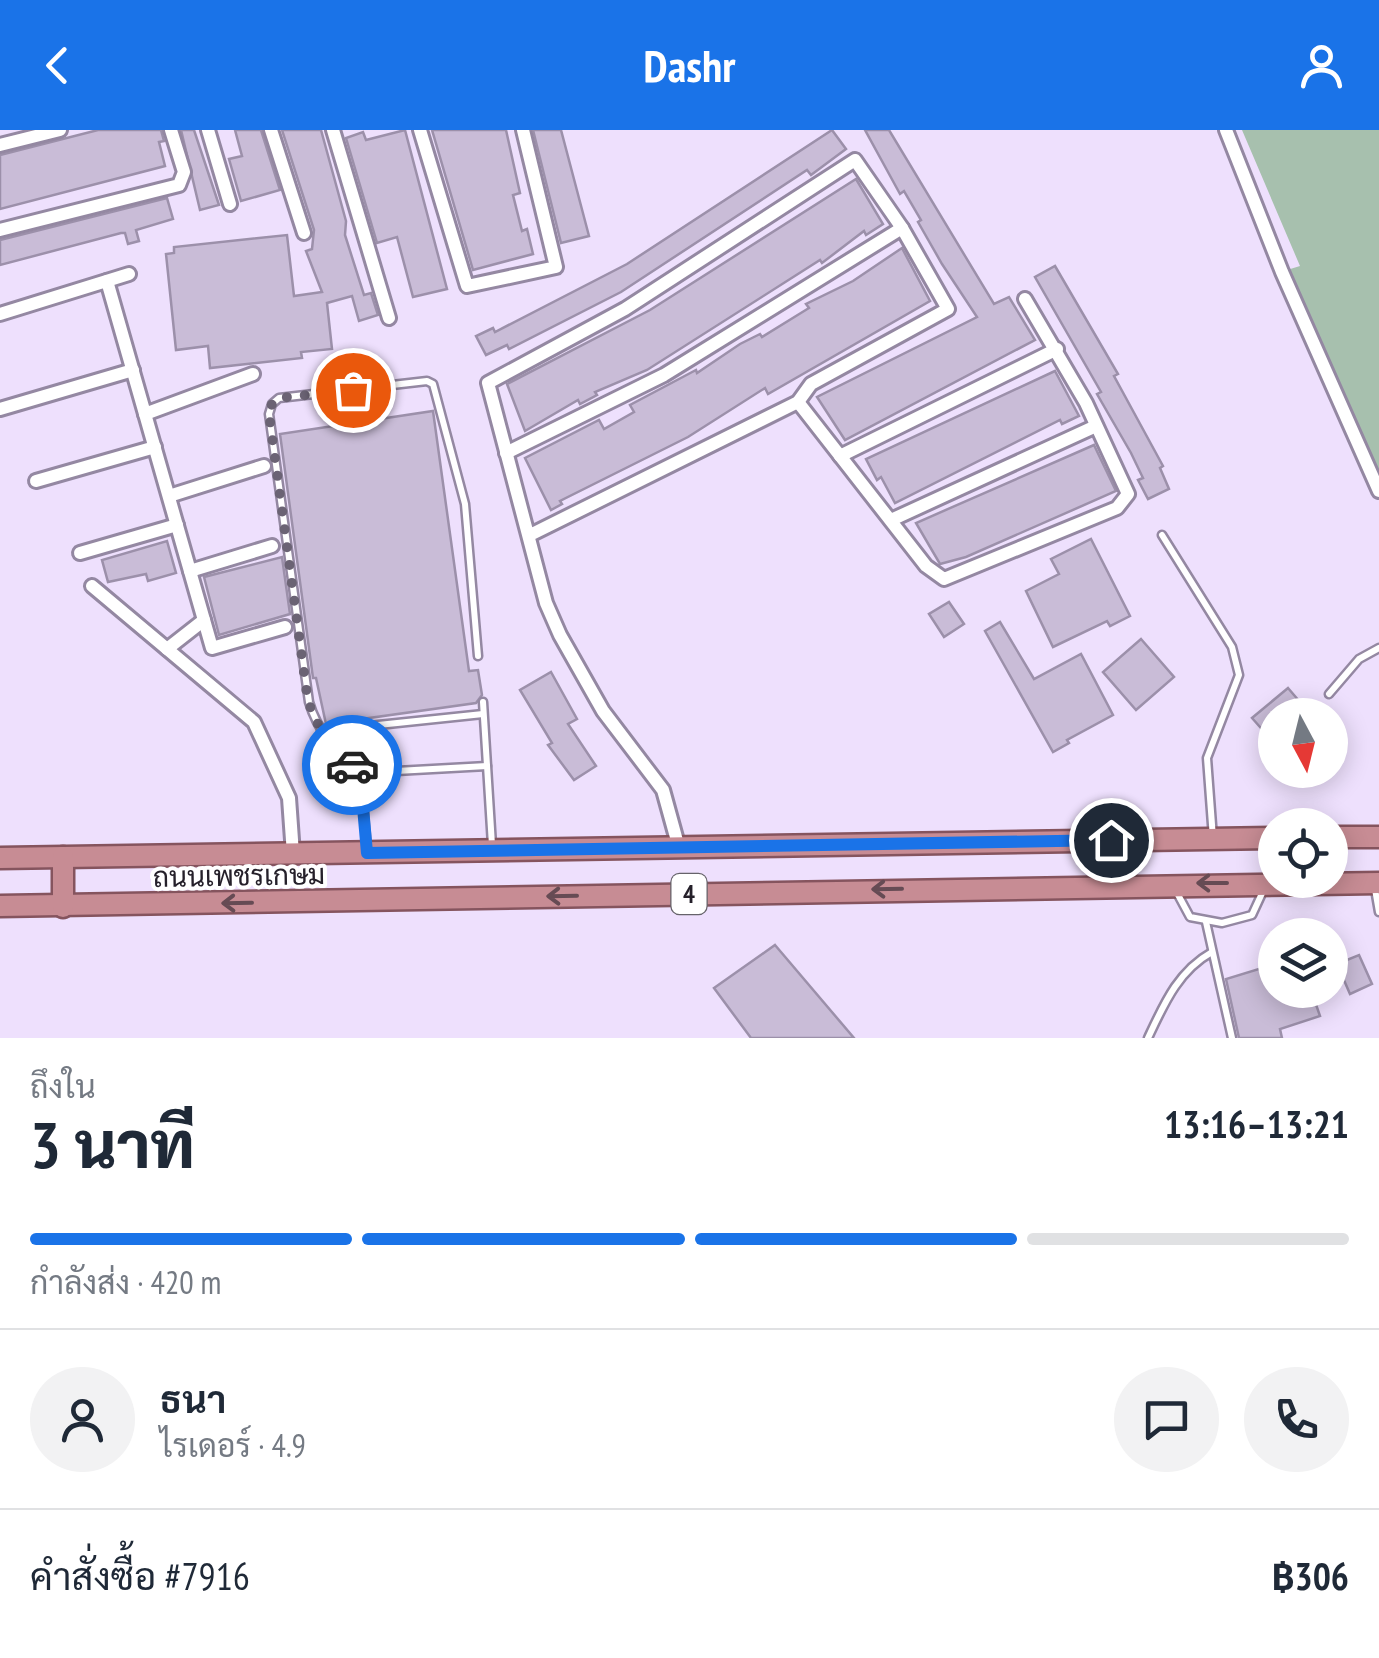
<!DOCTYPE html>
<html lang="th">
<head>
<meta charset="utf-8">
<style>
  :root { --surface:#fff; --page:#f2f2f3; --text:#1f2937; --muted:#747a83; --line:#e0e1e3; --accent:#1a73e8 }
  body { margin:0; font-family:"PT Sans Narrow",Sarabun,sans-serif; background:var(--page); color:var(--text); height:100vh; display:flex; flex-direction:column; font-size:38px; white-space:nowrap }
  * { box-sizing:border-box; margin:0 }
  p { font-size:32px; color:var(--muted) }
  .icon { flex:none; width:55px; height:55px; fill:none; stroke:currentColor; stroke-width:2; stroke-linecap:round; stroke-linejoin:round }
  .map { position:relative; height:908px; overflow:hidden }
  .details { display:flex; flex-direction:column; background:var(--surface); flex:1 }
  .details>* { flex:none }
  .needle { width:65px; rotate:173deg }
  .controls { position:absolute; left:1258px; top:568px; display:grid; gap:20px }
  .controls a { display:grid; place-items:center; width:90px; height:90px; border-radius:50%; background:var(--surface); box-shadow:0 5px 25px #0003; font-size:50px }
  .pin { position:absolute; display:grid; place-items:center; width:85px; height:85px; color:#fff; margin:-42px; border:5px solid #fff; border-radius:50%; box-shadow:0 2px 10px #0007 }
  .courier { position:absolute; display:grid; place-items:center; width:100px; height:100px; margin:-50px; border:8px solid #1a73e8; border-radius:50%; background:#fff; color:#222; box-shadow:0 2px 12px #0007 }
  .summary em { font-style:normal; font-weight:800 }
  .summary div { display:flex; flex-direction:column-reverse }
  .summary { display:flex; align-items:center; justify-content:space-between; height:170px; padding:0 30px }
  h1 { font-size:65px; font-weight:800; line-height:75px }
  .bar { display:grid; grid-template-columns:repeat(4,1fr); gap:15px 10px; align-content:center; height:120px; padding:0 30px }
  .bar i { height:12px; border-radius:8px; background:var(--line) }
  .bar .current { background:var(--accent) }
  .bar p { grid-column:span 4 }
  .line { display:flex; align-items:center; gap:25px; padding:0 30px; border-top:2px solid var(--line) }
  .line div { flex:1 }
  .round { display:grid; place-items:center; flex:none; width:105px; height:105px; border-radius:52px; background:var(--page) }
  header { display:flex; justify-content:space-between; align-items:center; height:130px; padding:0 30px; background:var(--accent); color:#fff; font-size:45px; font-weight:800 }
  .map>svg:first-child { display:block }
  .green { fill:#a7c0ae }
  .building { fill:#c9bcd7; stroke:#9c90aa; stroke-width:2.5 }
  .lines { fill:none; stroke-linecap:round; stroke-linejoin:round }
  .service-casing { stroke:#9488a2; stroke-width:11 }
  .minor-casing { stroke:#9488a2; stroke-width:18 }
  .trunk-casing { stroke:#85545e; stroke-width:25 }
  .service { stroke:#fff; stroke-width:6 }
  .minor { stroke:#fff; stroke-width:12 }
  .trunk { stroke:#c78c94; stroke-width:20 }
  .oneway { stroke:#664b54 }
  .done { stroke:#6b6374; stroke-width:10; stroke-dasharray:0 18 }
  .route { stroke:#1a73e8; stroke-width:12 }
  .labels { text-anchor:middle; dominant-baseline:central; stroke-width:8; stroke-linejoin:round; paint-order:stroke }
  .shield { fill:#fff; stroke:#66636a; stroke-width:2.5 }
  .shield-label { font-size:25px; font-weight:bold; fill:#25202a }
  .street-label { font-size:28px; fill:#25202a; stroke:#fff }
</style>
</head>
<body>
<header><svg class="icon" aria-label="back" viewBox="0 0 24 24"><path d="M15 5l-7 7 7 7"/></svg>Dashr<svg class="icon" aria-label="person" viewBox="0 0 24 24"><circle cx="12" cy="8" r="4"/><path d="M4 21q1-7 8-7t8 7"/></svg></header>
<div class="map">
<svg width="1379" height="908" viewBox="0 0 1379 908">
  <rect width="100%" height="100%" fill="#eee0fd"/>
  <polygon class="green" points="1242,0 1379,0 1379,366 1287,140 1300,136"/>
  <g class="building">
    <polygon points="98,0 161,0 164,11 159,12 165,36 0,79 0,25"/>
    <polygon points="181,0 194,0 219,75 200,80"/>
    <polygon points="235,0 261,0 280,60 241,71 229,29 242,26"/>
    <polygon points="282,0 321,0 346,91 345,105 364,165 371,163 378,185 359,191 352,166 327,173 332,219 301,222 302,228 210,238 208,216 176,220 166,124 174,123 174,117 287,105 294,166 322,162 306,121 312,119 314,100"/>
    <polygon points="405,0 447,159 413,167 397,107 377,113 346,8 363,2 366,10"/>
    <polygon points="432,0 506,0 520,63 513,65 522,101 527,99 533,124 473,140"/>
    <polygon points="533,0 561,0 589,106 561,113"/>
    <polygon points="832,0 846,19 811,45 807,40 621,162 509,219 507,215 486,225 476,206 493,198 495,202 627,134"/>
    <polygon points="865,0 889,0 994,174 1009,167 1035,210 845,310 817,267 977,187 942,134 918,92 921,90 904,61 900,64"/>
    <polygon points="856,49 883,94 866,105 864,101 822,133 820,130 647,240 595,262 597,265 580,274 578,270 525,301 507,254 650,180"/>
    <polygon points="167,68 173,89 136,100 139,111 128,114 125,103 121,103 0,135 0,110"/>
    <polygon points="902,118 930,171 768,264 765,258 688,307 560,371 562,374 551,380 525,328 599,290 604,299 634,282 630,275 696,240 697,243 740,214 760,204 762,207 809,178 806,174 853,151"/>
    <polygon points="1055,136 1118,244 1114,246 1163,336 1160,338 1169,359 1148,369 1138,350 1143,348 1131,323 1097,264 1101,262 1035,147"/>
    <polygon points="1055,241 1079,286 1062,294 1060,290 895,373 881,347 877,350 866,329"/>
    <polygon points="433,281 469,541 478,540 482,565 476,573 326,594 316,548 313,548 280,304"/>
    <polygon points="1094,315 1116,361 966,427 940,434 916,393"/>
    <polygon points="1091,409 1130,486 1110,496 1107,491 1053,517 1026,461 1059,444 1051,429"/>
    <polygon points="167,411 176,443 148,451 146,444 108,452 102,430"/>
    <polygon points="282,427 290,484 219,505 204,447"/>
    <polygon points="949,472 964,494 944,507 929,484"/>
    <polygon points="1000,492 1034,549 1081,524 1113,585 1067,610 1069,613 1053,622 985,501"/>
    <polygon points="1141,509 1174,547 1136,580 1103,542"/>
    <polygon points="551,542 577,589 568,594 596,636 574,650 548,615 552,613 520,560"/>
    <polygon points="1288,558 1311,585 1275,585 1275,614 1252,588"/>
    <polygon points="775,815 854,908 751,908 714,858"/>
    <polygon points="1359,825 1372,854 1350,864 1337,834"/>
    <polygon points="1262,838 1269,860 1311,860 1320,886 1280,899 1282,908 1239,908 1226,849"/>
  </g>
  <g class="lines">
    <defs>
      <g id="service">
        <polyline points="1162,405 1232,517 1239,545 1207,628 1213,708"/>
        <polyline points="1329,564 1359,529 1379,518"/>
        <polyline points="483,572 492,715"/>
        <polyline points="321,601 483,584"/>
        <polyline points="360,643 487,636"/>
        <path d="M 367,717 L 360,643 C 337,622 318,603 309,572 L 269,284 L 272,274 L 279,268 L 427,251 L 433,254 L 465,374 L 478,526"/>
        <polyline points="1375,759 1379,782"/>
        <polyline points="1176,761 1190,787 1222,793 1252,785 1264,759"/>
        <polyline points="1206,792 1232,908"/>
        <path d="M 1148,908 C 1164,874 1178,841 1212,822"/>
      </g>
      <g id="minor">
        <polyline points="208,0 230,74"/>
        <polyline points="271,0 304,103"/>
        <polyline points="333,0 389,188"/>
        <polyline points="420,0 467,156 556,137 523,0"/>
        <polyline points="1226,0 1282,142 1379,361"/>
        <polyline points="0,15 60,0"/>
        <polyline points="0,100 179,55 184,42 171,0"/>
        <polyline points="107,151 212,518 285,497"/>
        <polyline points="0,184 129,144"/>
        <polyline points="798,272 926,436 944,449 1117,378 1128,364 1086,273 1025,169"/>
        <polyline points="0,279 133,240"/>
        <polyline points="145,284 253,244"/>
        <polyline points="506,323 664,245 902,98"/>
        <polyline points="840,326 1057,219"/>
        <polyline points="36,351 155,317"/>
        <polyline points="169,366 264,336"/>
        <polyline points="891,390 1096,296"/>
        <polyline points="530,405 798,272 811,254 948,179 902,98 855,30 625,179 488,253 546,473 560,505 603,581 663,660 679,718"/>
        <polyline points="80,423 177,395"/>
        <polyline points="190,441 272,416"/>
        <polyline points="92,456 254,592 289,668 293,724"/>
        <polyline points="167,519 204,490"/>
      </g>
      <g id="trunk">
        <polyline points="1330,707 1379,707"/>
        <polyline points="0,728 1275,708"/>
        <polyline points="0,776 1379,753"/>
        <polyline points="63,777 63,727"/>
      </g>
    </defs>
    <use href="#service" class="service-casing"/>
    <use href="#minor" class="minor-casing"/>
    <use href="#trunk" class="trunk-casing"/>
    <use href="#service" class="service"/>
    <use href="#minor" class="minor"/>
    <use href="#trunk" class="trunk"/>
  </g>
  <defs><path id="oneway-shaft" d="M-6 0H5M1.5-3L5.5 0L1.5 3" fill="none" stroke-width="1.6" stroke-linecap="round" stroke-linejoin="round" transform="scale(2.5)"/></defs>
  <g class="oneway">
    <use href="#oneway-shaft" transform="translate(1212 753) rotate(180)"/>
    <use href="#oneway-shaft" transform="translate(887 759) rotate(179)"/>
    <use href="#oneway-shaft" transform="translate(562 766) rotate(179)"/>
    <use href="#oneway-shaft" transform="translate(237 773) rotate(179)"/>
  </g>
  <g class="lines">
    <polyline class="done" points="352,635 321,601 308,572 269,284 272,274 279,268 353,260"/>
    <polyline class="route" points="352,635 360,643 367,723 1111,710"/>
  </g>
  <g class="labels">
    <rect class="shield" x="671.5" y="744" width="35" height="40" rx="8"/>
    <g class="shield-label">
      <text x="689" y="764">4</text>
    </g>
    <g class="street-label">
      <text transform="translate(239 745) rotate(-1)">ถนนเพชรเกษม</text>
    </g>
  </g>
</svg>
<div class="controls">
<a><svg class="needle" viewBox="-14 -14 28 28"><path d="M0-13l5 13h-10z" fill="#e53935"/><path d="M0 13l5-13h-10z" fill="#747a83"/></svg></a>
<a><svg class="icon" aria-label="locate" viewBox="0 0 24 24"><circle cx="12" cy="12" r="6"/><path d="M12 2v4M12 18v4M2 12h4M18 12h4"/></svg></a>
<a><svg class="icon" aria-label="layers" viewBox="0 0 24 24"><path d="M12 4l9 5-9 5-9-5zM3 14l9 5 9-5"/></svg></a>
</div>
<div class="pin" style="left:353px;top:260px;background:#ea580c"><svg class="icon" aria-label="bag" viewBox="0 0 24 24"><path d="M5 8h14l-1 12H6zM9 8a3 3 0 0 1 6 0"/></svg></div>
<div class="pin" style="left:1111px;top:710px;background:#1f2937"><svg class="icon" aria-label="home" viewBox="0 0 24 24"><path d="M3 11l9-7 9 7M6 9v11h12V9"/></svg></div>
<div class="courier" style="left:352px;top:635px"><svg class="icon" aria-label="car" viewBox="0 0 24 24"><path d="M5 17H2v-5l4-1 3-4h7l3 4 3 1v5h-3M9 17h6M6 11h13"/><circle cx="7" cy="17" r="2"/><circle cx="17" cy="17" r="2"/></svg></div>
</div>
<section class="details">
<div class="summary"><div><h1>3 นาที</h1><p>ถึงใน</p></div><em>13:16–13:21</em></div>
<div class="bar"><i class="current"></i><i class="current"></i><i class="current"></i><i></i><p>กำลังส่ง · 420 m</p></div>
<div class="line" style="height:180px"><a class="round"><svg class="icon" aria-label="person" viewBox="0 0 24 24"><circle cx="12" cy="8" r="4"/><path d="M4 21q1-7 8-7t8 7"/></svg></a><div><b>ธนา</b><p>ไรเดอร์ · 4.9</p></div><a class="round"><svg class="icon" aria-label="chat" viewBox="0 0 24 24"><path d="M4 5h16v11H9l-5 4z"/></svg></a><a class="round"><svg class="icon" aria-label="phone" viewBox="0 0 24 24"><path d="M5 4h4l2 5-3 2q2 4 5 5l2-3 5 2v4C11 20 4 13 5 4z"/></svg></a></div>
<div class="line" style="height:130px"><div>คำสั่งซื้อ #7916</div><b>฿306</b></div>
</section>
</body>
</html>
